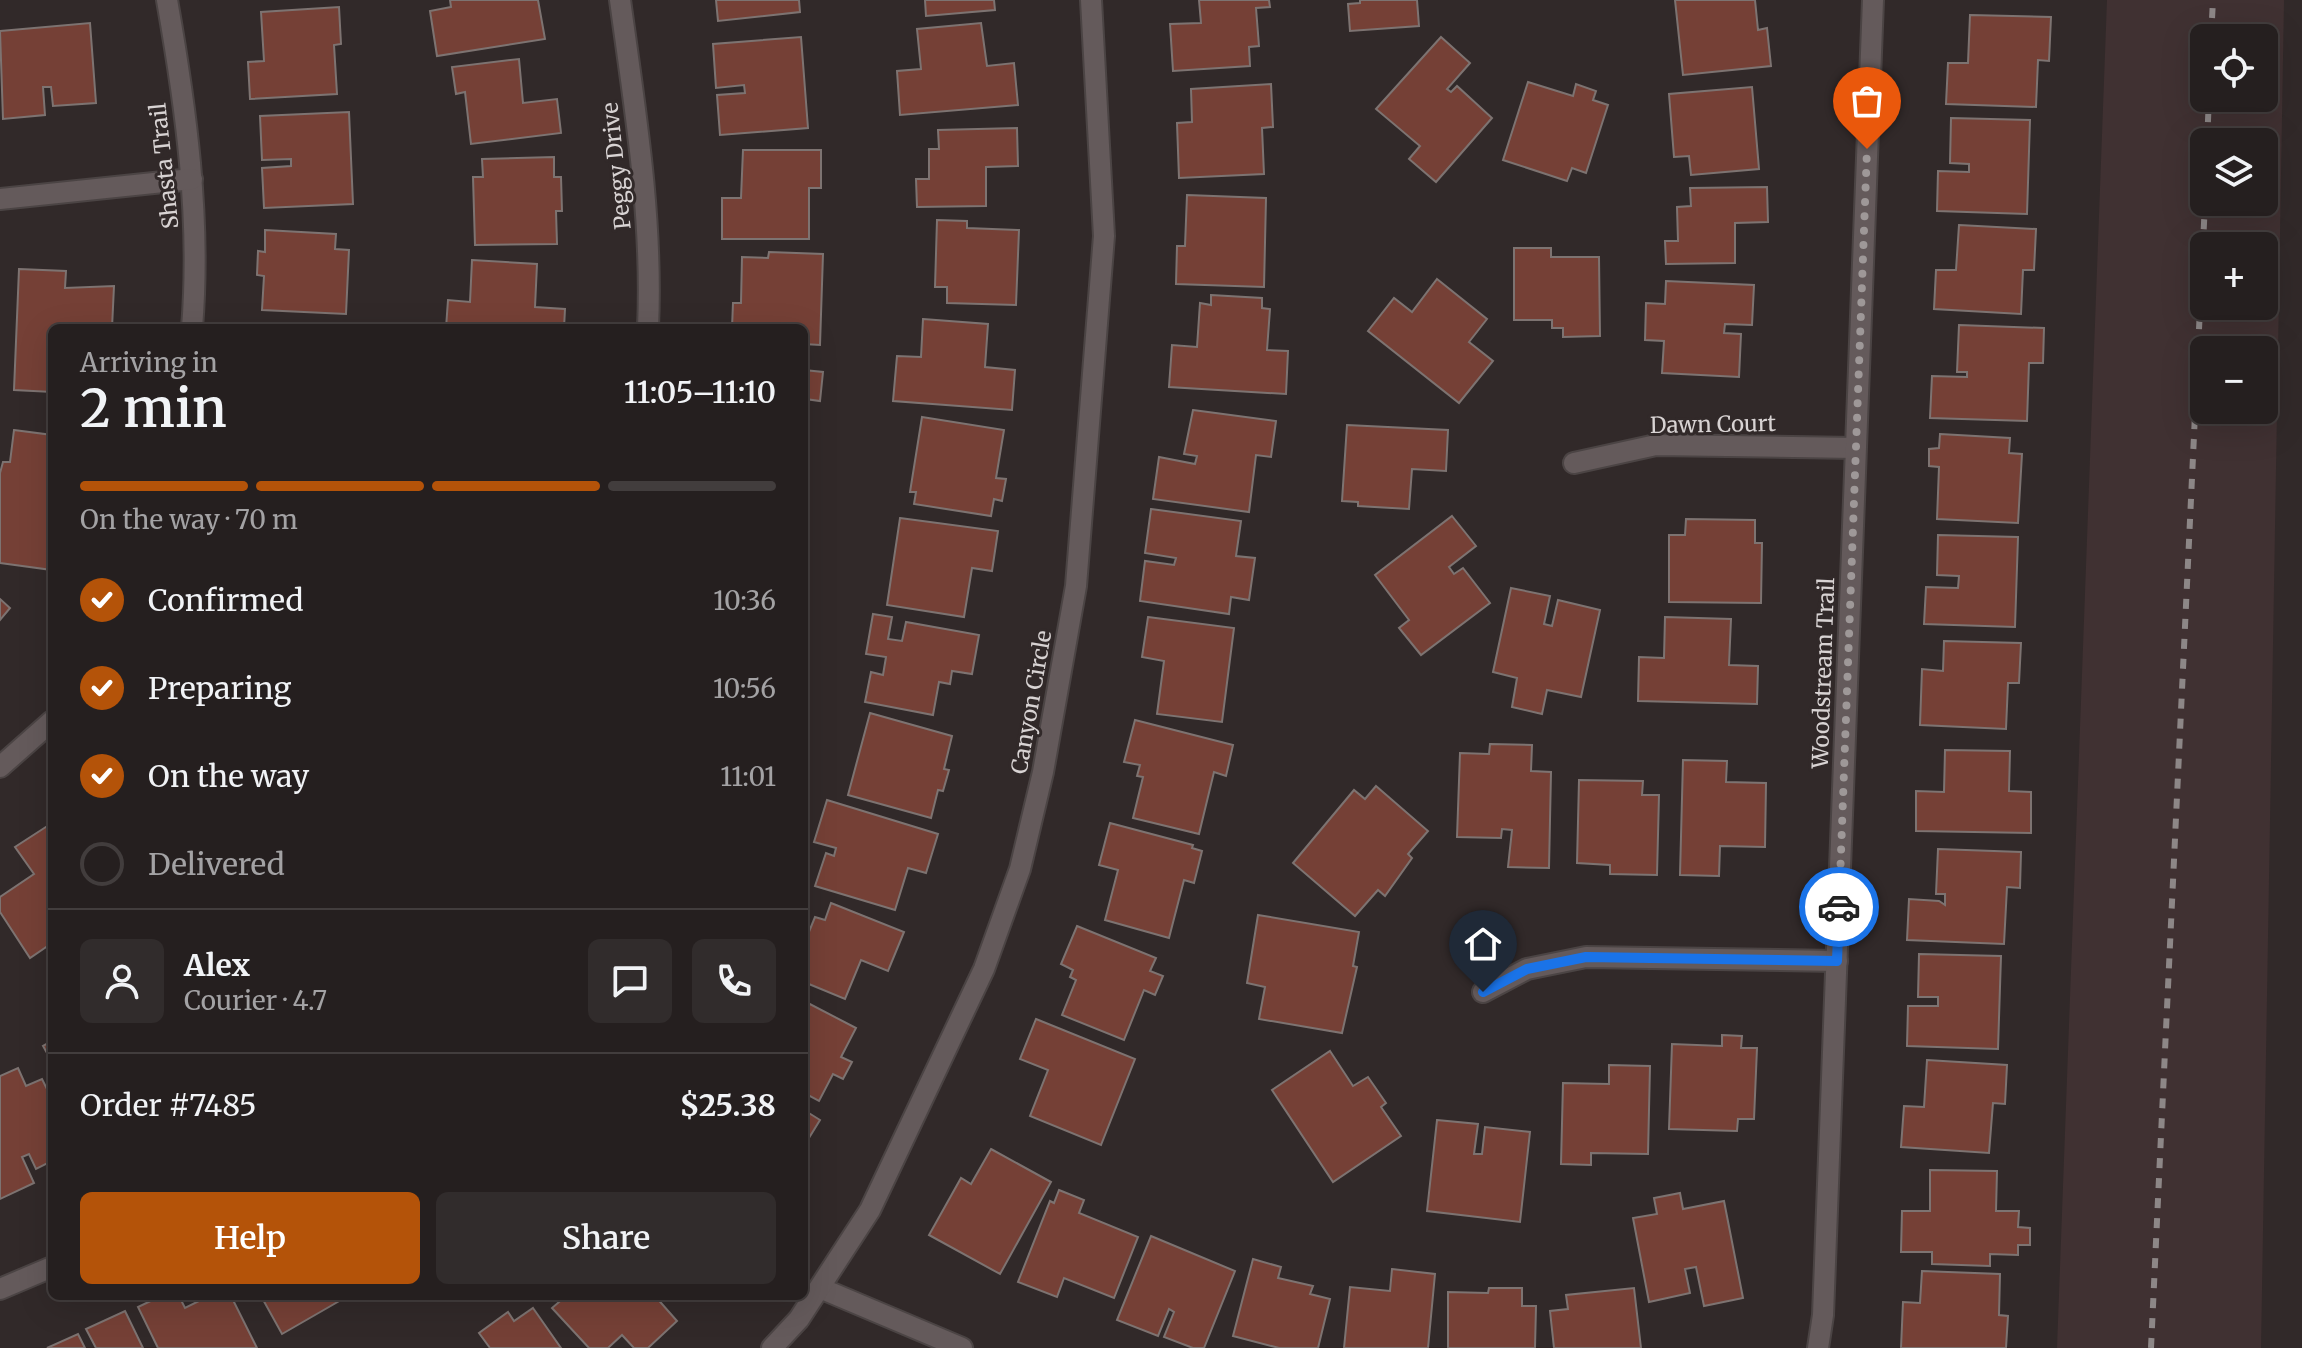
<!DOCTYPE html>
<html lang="en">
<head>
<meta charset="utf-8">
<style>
  :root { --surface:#251f1f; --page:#312c2c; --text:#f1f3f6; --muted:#a3a2a4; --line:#423d3d; --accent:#b45309 }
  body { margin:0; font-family:Merriweather,serif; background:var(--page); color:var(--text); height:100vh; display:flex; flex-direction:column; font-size:30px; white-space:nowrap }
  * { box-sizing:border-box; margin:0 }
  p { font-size:26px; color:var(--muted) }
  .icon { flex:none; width:44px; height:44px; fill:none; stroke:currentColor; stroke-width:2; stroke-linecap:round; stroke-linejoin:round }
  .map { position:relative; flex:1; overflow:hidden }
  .side { position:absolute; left:48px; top:324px; width:760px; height:976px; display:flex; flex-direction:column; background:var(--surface); border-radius:12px; box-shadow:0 8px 32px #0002,0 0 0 2px var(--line) }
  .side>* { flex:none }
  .buttons { position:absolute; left:2190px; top:24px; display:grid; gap:16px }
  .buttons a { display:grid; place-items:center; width:88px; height:88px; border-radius:12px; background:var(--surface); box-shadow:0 8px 32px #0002,0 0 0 2px var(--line); font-size:40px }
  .pin { position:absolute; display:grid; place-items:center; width:68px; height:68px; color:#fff; margin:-82px -34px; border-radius:50% 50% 50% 0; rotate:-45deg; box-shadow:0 0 8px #0007 }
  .pin .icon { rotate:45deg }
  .courier { position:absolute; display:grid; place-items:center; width:80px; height:80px; margin:-40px; border:6px solid #1a73e8; border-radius:50%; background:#fff; color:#222; box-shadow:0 2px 10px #0007 }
  .head em { font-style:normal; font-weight:600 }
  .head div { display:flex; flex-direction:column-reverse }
  .head { display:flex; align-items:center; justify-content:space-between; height:136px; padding:0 32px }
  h1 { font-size:52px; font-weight:600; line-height:60px }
  .bar { display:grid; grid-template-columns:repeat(4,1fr); gap:12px 8px; align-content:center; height:96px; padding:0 32px }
  .bar i { height:10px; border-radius:6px; background:var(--line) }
  .bar .selected { background:var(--accent) }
  .bar p { grid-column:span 4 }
  .line { display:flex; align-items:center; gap:20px; padding:0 32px; border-top:2px solid var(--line) }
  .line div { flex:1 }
  .round { display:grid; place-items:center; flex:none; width:84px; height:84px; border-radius:12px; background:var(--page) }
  ol { padding:0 32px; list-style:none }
  li { display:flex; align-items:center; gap:24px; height:88px }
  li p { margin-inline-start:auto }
  li .icon { padding:8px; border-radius:50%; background:var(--accent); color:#fff; stroke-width:4 }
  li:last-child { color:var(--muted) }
  li i { width:44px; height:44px; border:4px solid var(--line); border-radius:50% }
  .cta { display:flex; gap:16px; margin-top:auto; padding:16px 32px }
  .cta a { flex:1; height:92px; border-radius:12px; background:var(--accent); color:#fff; font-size:32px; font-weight:600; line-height:92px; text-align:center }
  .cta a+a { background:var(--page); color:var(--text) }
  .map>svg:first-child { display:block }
  .built { fill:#403132; fill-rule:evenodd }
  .building { fill:#754036; stroke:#7d7371; stroke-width:2 }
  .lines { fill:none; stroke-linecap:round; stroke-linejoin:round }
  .minor-casing { stroke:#4b4444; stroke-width:24 }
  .minor { stroke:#645a5b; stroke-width:20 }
  .rail { stroke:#8d8787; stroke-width:6; stroke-dasharray:10 10; stroke-linecap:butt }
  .done { stroke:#9e9898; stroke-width:8; stroke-dasharray:0 14.4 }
  .route { stroke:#1a73e8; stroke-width:10 }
  .labels { text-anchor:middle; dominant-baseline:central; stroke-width:6; stroke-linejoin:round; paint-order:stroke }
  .street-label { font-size:22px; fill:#d8d3d3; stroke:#312929 }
</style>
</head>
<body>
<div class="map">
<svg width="2302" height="1348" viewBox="0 0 2302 1348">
  <rect width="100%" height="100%" fill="#312929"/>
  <path class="built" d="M 2107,0 L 2284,0 L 2261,1348 L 2057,1348 ZM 2204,38 L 2264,38 L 2264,98 L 2204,98 ZM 2204,142 L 2264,142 L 2264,202 L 2204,202 ZM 2204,246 L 2264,246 L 2264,306 L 2204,306 ZM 2204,350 L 2264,350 L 2264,410 L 2204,410 Z"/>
  <g class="building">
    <polygon points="450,0 538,0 545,39 437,56 430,11 451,7"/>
    <polygon points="716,0 799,0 800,12 718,21"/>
    <polygon points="925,0 994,0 995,10 926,16"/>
    <polygon points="1199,0 1269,0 1270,7 1256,8 1259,46 1249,47 1250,66 1173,71 1170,24 1201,23"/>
    <polygon points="1360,0 1417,0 1419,26 1350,31 1348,4 1360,3"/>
    <polygon points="1675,0 1755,0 1758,30 1767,28 1771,66 1683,75"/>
    <polygon points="339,7 341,44 334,45 337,94 250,99 248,62 264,61 261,12"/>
    <polygon points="1970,15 2051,17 2049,61 2038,60 2036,107 1946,104 1948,63 1968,63"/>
    <polygon points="90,23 96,103 53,106 51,87 43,87 45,115 3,119 0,31"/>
    <polygon points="981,23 987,66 1014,63 1018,105 900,115 897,71 921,69 917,29"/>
    <polygon points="801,37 808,128 720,135 717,95 745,93 744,85 716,88 713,44"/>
    <polygon points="1441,37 1470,63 1447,89 1451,92 1457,86 1492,118 1436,182 1409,159 1420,146 1376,109"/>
    <polygon points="519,59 523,103 557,99 561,133 471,144 465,92 456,94 452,67"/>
    <polygon points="1528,82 1573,96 1576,84 1596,91 1593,100 1608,105 1586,173 1572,168 1567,181 1503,160"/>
    <polygon points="1271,84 1273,127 1262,128 1264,174 1179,178 1177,123 1192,122 1191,89"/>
    <polygon points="1752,87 1759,169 1691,175 1689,156 1674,157 1669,94"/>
    <polygon points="349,112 353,204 264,208 262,168 291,166 291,159 262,160 260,116"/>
    <polygon points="1951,118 2030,120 2027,214 1937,211 1938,171 1969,172 1969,164 1950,163"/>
    <polygon points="1017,128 1018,166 986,167 986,206 917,207 916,179 929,179 929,149 939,149 938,130"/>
    <polygon points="743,150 821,150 821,188 809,188 809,239 722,239 722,198 741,198"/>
    <polygon points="554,157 554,177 561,177 562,211 556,211 557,244 475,245 473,177 483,177 482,159"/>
    <polygon points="1767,187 1768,222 1735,223 1735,263 1666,264 1665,241 1678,241 1677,207 1691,206 1690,188"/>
    <polygon points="1187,195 1266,198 1264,287 1176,284 1177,246 1185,246"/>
    <polygon points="937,220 967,221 967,228 1019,230 1016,305 947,303 947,287 935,287"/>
    <polygon points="1959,225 2036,229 2034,270 2023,270 2021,314 1934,309 1936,270 1956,270"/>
    <polygon points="265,230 336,234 335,249 349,250 346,314 262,310 264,276 257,275 258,251 265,252"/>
    <polygon points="1514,248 1551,248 1551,257 1599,257 1600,336 1563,337 1563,328 1552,328 1552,320 1514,320"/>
    <polygon points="769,252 823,254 820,345 804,344 804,328 732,328 733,303 741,303 742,257 768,258"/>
    <polygon points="472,260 537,264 535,307 565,309 564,328 446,328 448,300 470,302"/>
    <polygon points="19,269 66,271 65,288 114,286 112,328 52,328 52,392 14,390"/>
    <polygon points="1437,279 1487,319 1469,342 1493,361 1459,403 1368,331 1394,298 1412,312"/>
    <polygon points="1666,281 1754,285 1752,325 1725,324 1724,333 1741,334 1739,377 1662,373 1664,341 1645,340 1646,303 1665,304"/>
    <polygon points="1211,295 1262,298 1262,308 1270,309 1267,350 1288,351 1286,394 1169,387 1172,345 1197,347 1200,303 1211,305"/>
    <polygon points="923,319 988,324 985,367 1015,370 1012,410 893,401 897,356 921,357"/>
    <polygon points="1959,325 2044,328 2043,363 2029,363 2027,421 1930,418 1932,376 1967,377 1967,372 1957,372"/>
    <polygon points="804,370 823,372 820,401 805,399 804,408"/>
    <polygon points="1193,410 1276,421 1271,457 1256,455 1249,512 1153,499 1159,457 1195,464 1197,456 1184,454"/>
    <polygon points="922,417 1004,430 996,478 1006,479 1002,501 994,499 991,516 914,504 916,492 910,492"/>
    <polygon points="1347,425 1448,430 1446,471 1412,469 1409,509 1358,506 1358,502 1342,501"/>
    <polygon points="14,430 52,435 52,570 0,563 0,473 3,462 10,462"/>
    <polygon points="1940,434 2010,438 2009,453 2022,454 2018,523 1937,519 1939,467 1929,466 1929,449 1939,448"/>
    <polygon points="1151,509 1241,521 1236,556 1255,558 1249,600 1231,597 1229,614 1140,601 1145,561 1174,565 1176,558 1145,553"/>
    <polygon points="1452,516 1476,546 1449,567 1454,574 1463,568 1490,603 1421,655 1399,628 1409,620 1375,575"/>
    <polygon points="900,518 998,531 992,571 972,568 964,617 887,605"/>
    <polygon points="1686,519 1755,520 1755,543 1762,543 1761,603 1669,602 1669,535 1685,535"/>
    <polygon points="1938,535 2018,537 2015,627 1924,624 1926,587 1958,588 1959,576 1937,575"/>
    <polygon points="1511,588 1550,596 1544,624 1552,626 1558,600 1600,610 1581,697 1547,690 1542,714 1512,707 1517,678 1493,672"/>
    <polygon points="0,599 10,608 0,620"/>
    <polygon points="873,614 892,617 888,639 902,641 906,622 979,635 972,674 952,671 950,684 939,682 933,715 865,702 871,672 883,675 886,657 866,654"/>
    <polygon points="1148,617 1234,628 1222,722 1157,714 1164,661 1142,657"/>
    <polygon points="1665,617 1731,619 1729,665 1758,666 1757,704 1638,701 1639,657 1664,658"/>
    <polygon points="1944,641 2021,643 2019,683 2008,683 2006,729 1920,725 1922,669 1943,671"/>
    <polygon points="870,713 952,736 944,769 949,770 943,791 938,790 931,818 848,795"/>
    <polygon points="1135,720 1233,745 1226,776 1214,772 1199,834 1133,818 1143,777 1137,776 1140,765 1124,762"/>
    <polygon points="1490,744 1532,745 1531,771 1551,772 1549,868 1508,867 1512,830 1502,829 1501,838 1457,837 1460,753 1489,754"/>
    <polygon points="1945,750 2010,751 2009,791 2031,792 2031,833 1916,831 1916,791 1944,792"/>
    <polygon points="1683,760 1727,761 1726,782 1766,783 1765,847 1720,846 1719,876 1680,875"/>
    <polygon points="1579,780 1643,781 1642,795 1659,795 1657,875 1610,874 1610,865 1577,863"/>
    <polygon points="1376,786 1428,831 1408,854 1412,858 1385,896 1378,890 1355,916 1293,863 1354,790 1365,799"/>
    <polygon points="827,800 938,834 926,873 908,868 895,910 815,886 826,853 834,856 836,848 814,842"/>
    <polygon points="52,823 52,943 30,958 0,912 0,897 34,874 15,847"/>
    <polygon points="1110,823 1193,845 1192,848 1202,851 1194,883 1184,880 1169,938 1105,920 1118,870 1099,865"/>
    <polygon points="1938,849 2021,852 2020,888 2007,887 2004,944 1907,940 1909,899 1939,901 1945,905 1945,894 1936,894"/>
    <polygon points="831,903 904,932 888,971 861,960 845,999 804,982 804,944 815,917 825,920"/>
    <polygon points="1258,915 1359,932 1353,966 1357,967 1342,1033 1259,1019 1265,987 1247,983"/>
    <polygon points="1077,926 1156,958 1150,971 1163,976 1155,995 1144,990 1124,1040 1062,1015 1076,980 1070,977 1073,970 1061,964"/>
    <polygon points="1919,954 2001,956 1998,1049 1907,1046 1908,1006 1938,1006 1938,997 1918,997"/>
    <polygon points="804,1001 856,1028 841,1057 852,1062 843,1079 833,1074 819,1101 804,1093"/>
    <polygon points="1036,1019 1135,1059 1101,1145 1030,1116 1048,1070 1020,1059"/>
    <polygon points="1722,1035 1742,1036 1741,1048 1757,1048 1754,1119 1738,1119 1737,1131 1669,1129 1672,1044 1722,1046"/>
    <polygon points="52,1041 52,1062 43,1046"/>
    <polygon points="1330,1051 1353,1086 1368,1077 1386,1103 1381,1107 1401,1136 1333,1182 1272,1090"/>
    <polygon points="1927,1060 2007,1065 2005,1104 1993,1103 1989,1153 1901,1147 1904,1106 1924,1107"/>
    <polygon points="1609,1065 1650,1066 1648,1154 1591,1153 1591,1165 1561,1164 1563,1083 1609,1084"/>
    <polygon points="18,1068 26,1086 42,1079 52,1099 52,1161 36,1169 29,1154 22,1157 34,1183 0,1199 0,1076"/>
    <polygon points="804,1110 820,1120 804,1146"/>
    <polygon points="1437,1120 1478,1124 1474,1154 1482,1154 1485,1127 1530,1132 1520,1222 1427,1211"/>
    <polygon points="991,1149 1051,1182 1000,1274 929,1235 961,1178 971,1184"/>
    <polygon points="1930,1170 1997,1171 1996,1211 2019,1211 2018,1227 2030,1228 2030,1245 2018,1245 2018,1255 1990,1254 1990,1266 1932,1264 1932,1252 1901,1252 1902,1211 1930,1211"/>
    <polygon points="1059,1190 1084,1200 1079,1213 1138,1237 1114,1298 1064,1278 1057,1297 1018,1282 1050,1201 1054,1203"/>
    <polygon points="1680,1193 1683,1209 1724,1201 1743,1298 1704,1306 1696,1267 1685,1269 1690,1293 1649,1302 1633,1218 1657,1214 1654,1198"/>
    <polygon points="1151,1236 1235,1271 1204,1348 1193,1348 1164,1337 1174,1312 1169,1309 1158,1336 1117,1320"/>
    <polygon points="1253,1259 1281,1267 1278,1278 1313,1286 1310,1294 1330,1299 1318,1348 1279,1348 1233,1336"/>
    <polygon points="1392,1269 1435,1274 1428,1348 1344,1348 1350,1287 1390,1291"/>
    <polygon points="1922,1271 2000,1274 1999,1315 2008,1316 2006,1348 1901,1348 1903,1302 1920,1303"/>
    <polygon points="1489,1288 1522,1288 1522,1306 1536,1306 1535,1348 1448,1348 1448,1292 1488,1293"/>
    <polygon points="1634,1288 1641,1348 1554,1348 1550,1311 1568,1309 1566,1295"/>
    <polygon points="161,1296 179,1296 185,1308 209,1296 231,1296 257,1348 158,1348 138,1307"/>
    <polygon points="261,1296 338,1296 341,1300 282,1334"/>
    <polygon points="566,1296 655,1296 677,1321 648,1348 634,1348 622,1335 608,1348 589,1348 552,1308"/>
    <polygon points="533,1308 561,1348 490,1348 479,1333 508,1312 514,1321"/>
    <polygon points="125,1311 143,1348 96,1348 86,1329"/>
    <polygon points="78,1334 85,1348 47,1348"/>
  </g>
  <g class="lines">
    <defs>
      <g id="minor">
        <path d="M 167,0 C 186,108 201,218 192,328"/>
        <path d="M 620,0 C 635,109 653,218 648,328"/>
        <polyline points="0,199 192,179"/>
        <polyline points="1574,463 1656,445 1855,448"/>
        <polyline points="0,767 52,721"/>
        <polyline points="1483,992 1527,969 1586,957 1837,961"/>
        <polyline points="820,1288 962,1348"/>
        <polyline points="0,1289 52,1267"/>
        <polyline points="772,1348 799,1319 870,1210 984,969 1020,869 1043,772 1076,586 1104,236 1091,0"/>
        <polyline points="1818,1348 1823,1315 1873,0"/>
      </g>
    </defs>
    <use href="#minor" class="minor-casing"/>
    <use href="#minor" class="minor"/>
    <g class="rail">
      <polyline points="2211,38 2213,0"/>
      <polyline points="2207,142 2209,98"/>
      <polyline points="2151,1348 2205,202"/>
    </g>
  </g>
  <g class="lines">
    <polyline class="done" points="1839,907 1867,149"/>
    <polyline class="route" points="1483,992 1527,969 1586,957 1837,961 1839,907"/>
  </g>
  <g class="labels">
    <g class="street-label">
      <text transform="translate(164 166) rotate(-96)">Shasta Trail</text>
      <text transform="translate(616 166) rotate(-96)">Peggy Drive</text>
      <text transform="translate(1713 424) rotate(-1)">Dawn Court</text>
      <text transform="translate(1823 673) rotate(-88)">Woodstream Trail</text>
      <text transform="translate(1031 702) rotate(-80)">Canyon Circle</text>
    </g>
  </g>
</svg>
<div class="buttons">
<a><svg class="icon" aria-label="locate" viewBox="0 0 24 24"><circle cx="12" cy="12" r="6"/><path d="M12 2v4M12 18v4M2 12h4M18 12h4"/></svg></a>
<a><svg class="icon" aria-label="layers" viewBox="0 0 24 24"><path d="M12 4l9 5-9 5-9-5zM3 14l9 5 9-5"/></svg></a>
<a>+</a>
<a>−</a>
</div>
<div class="pin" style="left:1867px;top:149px;background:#ea580c"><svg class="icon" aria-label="bag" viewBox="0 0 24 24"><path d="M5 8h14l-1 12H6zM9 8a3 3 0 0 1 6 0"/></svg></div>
<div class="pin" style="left:1483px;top:992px;background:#1f2937"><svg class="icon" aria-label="home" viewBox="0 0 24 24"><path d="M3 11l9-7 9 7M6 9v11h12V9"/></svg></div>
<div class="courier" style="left:1839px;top:907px"><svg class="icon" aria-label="car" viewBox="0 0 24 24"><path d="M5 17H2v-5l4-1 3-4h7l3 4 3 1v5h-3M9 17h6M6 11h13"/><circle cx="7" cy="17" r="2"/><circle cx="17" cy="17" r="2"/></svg></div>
<section class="side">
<div class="head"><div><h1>2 min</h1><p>Arriving in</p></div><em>11:05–11:10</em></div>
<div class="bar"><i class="selected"></i><i class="selected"></i><i class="selected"></i><i></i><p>On the way · 70 m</p></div>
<ol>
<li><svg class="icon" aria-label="check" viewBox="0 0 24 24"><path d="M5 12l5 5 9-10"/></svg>Confirmed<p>10:36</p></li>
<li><svg class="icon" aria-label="check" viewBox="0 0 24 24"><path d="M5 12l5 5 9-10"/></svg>Preparing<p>10:56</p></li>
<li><svg class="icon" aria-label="check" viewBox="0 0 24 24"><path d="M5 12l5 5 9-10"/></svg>On the way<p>11:01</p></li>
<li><i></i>Delivered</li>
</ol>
<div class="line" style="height:144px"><a class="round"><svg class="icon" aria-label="person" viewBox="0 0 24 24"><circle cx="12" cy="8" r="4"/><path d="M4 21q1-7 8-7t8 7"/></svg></a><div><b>Alex</b><p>Courier · 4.7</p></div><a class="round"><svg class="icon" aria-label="chat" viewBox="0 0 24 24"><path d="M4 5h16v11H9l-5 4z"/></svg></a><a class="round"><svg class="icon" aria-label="phone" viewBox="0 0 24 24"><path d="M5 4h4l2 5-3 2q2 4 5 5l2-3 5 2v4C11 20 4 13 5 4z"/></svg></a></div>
<div class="line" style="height:104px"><div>Order #7485</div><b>$25.38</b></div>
<div class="cta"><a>Help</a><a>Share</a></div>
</section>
</div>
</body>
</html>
